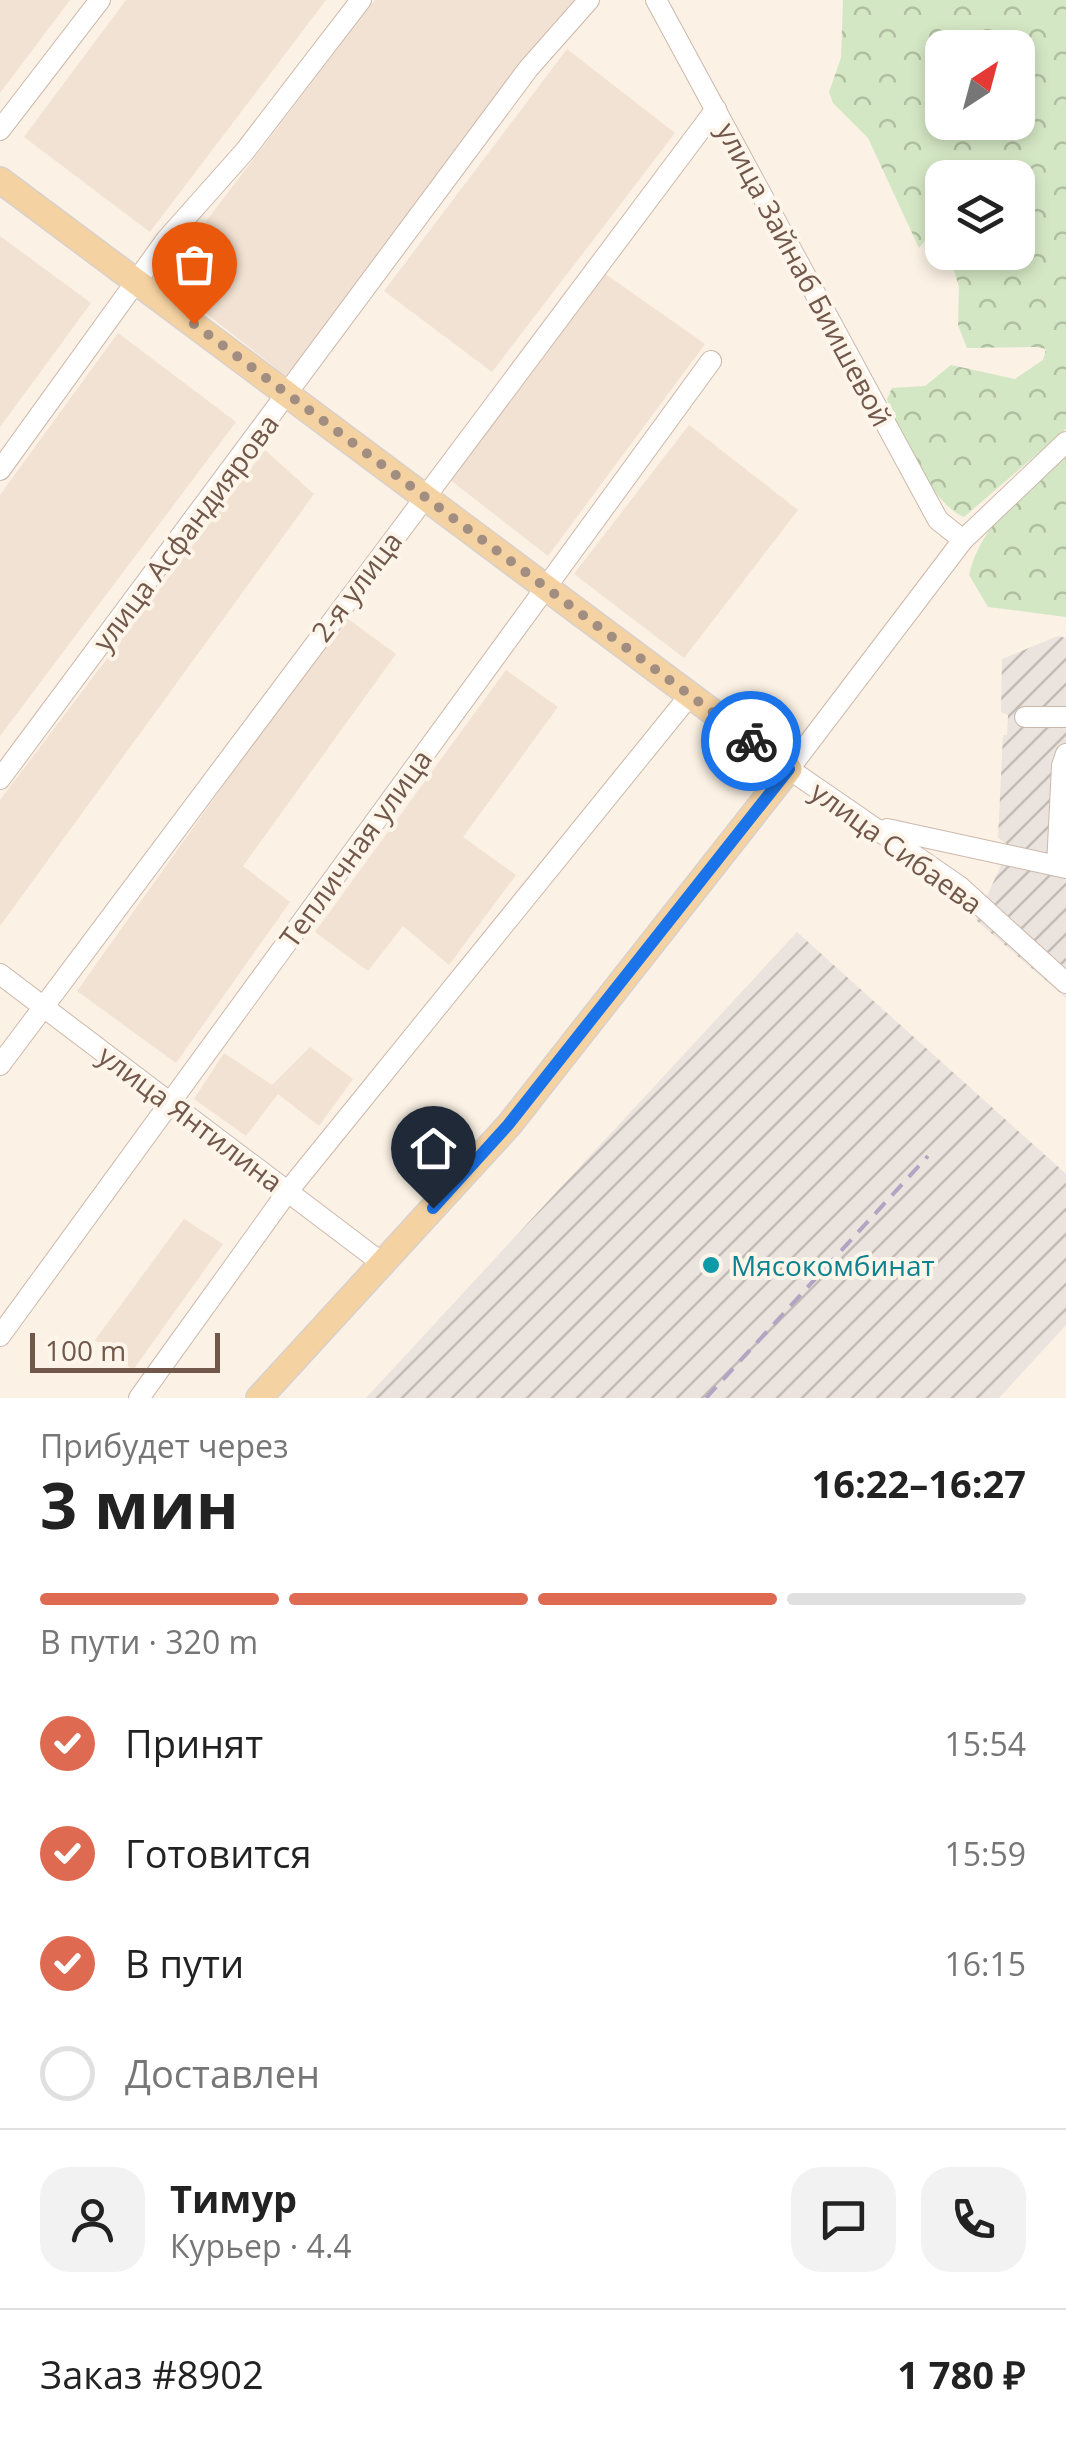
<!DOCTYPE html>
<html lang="ru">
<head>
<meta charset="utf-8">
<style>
  :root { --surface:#fff; --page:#f2f2f2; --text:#222; --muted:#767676; --line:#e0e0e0; --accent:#dd6a51 }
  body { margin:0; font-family:"Open Sans",sans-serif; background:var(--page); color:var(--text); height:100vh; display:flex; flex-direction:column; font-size:38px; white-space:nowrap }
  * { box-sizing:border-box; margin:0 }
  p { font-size:32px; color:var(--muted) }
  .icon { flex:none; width:55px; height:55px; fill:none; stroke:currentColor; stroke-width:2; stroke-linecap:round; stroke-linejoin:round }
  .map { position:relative; height:1398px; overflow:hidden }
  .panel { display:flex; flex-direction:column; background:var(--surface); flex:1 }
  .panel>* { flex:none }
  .needle { width:65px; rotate:36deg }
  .fabs { position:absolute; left:925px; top:30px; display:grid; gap:20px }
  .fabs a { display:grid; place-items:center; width:110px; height:110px; border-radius:20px; background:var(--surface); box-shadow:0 5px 15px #0003; font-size:50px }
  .scale { position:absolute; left:30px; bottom:25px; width:190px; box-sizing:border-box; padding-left:10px; border:5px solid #72574b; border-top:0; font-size:28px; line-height:35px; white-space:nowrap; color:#72574b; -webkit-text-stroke:8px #fef5ea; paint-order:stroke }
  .pin { position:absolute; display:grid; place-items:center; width:85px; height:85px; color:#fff; margin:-102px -42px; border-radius:50% 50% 50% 0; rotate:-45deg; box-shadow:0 0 10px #0007 }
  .pin .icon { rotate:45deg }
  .courier { position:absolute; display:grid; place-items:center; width:100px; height:100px; margin:-50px; border:8px solid #1a73e8; border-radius:50%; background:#fff; color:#222; box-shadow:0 2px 12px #0007 }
  .headline em { font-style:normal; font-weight:700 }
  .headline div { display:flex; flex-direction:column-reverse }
  .headline { display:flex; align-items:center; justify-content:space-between; height:170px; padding:0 40px }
  h1 { font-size:65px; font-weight:700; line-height:75px }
  .bar { display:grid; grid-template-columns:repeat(4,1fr); gap:15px 10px; align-content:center; height:120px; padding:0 40px }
  .bar i { height:12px; border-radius:8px; background:var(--line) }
  .bar .active { background:var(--accent) }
  .bar p { grid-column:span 4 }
  .line { display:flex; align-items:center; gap:25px; padding:0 40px; border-top:2px solid var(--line) }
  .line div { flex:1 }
  .round { display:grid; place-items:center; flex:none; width:105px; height:105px; border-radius:30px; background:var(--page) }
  ol { padding:0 40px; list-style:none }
  li { display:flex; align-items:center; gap:30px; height:110px }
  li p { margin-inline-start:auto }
  li .icon { padding:10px; border-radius:50%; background:var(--accent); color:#fff; stroke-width:4 }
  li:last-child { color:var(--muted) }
  li i { width:55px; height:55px; border:5px solid var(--line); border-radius:50% }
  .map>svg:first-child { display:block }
  .residential { fill:#f2e2d3 }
  .industrial { fill:url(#industrial-furrows) }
  .forest { fill:url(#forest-crowns); fill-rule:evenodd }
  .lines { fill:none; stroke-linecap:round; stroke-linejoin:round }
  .minor-casing { stroke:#ccb8ab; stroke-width:22 }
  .major-casing { stroke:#d8d0cd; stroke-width:28 }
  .minor { stroke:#fff; stroke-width:20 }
  .major { stroke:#f5d2a1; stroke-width:25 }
  .rail { stroke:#b3a4c3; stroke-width:4; stroke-dasharray:15 10; stroke-linecap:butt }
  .done { stroke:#a28d81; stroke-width:10; stroke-dasharray:0 18 }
  .route { stroke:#1a73e8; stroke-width:12 }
  .culture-dot { fill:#0f9aa8; stroke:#fef5ea; stroke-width:4 }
  .labels { text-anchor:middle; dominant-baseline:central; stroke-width:8; stroke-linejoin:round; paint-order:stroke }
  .street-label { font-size:28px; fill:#72574b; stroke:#fef5ea }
  .culture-label { font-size:28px; fill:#0d838f; stroke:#fef5ea; text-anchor:start }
</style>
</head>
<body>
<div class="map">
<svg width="1066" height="1398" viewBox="0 0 1066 1398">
  <defs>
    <pattern id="industrial-furrows" width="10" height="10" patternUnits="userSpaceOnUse" patternTransform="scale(2.5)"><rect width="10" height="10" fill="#ebe4de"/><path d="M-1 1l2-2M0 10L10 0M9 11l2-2" fill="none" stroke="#c3bcb6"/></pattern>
    <pattern id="forest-crowns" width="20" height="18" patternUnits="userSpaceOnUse" patternTransform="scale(2.5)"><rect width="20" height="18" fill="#d4e7c4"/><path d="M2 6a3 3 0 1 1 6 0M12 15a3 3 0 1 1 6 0" fill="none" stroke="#b0bea1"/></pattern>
  </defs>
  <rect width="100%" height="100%" fill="#fbf1e4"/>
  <g class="residential">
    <polygon points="0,0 70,0 0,93"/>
    <polygon points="126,0 326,0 150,232 24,137"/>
    <polygon points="375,0 576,0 286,376 162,279"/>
    <polygon points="567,49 675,133 492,372 384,291"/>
    <polygon points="0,236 91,303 0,427"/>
    <polygon points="604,273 705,344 548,556 449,479"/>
    <polygon points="118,333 236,422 0,736 0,495"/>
    <polygon points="689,425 798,510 684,658 574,574"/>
    <polygon points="265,450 314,494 0,926 0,800"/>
    <polygon points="344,616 396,654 243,866 290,902 176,1063 77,991"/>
    <polygon points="506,670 558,707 463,837 516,875 449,965 403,926 368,971 315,932"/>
    <polygon points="310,1047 353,1079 319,1126 278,1094 246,1136 194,1099 224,1053 272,1085"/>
    <polygon points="184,1219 223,1244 133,1370 95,1340"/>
  </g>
  <g class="industrial">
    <polygon points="1058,636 1066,638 1066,998 976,920 1010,846 998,838 1003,735 1007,735 1008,715 1001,712 1002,659"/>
    <polygon points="797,932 1066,1174 1066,1325 999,1398 366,1398"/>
  </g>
  <g class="forest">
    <path d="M 843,0 L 1066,0 L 1066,429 L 964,517 C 935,507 893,429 887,399 L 892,388 L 925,386 L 951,365 L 1015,379 L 1043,360 L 1046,349 L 1035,347 L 967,348 L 958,325 L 959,287 L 949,253 L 1018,252 L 1018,178 L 942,178 L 942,220 L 919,248 L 868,138 L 833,103 L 829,92 L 841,58 ZM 942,48 L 1018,48 L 1018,122 L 942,122 Z"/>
    <path d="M 1066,458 L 1066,617 L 988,607 L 969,575 C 980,525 1026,487 1066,458 Z"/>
  </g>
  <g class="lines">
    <defs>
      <g id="minor">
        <polyline points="656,0 938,520 963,540"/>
        <polyline points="0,130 100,0"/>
        <polyline points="1066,442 963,540 789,769 959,886 1066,983"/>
        <polyline points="0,470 166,240 245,151 361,0"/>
        <polyline points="1025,717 1066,717"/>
        <polyline points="0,779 528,69 589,0"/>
        <polyline points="887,829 1066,868"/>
        <polyline points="1057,866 1062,766 1066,754"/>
        <polyline points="0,974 382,1263"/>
        <polyline points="0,1065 716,109"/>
        <polyline points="0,1336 711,361"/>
        <polyline points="139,1398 288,1191 690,695"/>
      </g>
      <polyline id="major" points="0,180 789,769 509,1125 259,1398"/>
    </defs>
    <use href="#minor" class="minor-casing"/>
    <use href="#major" class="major-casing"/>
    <use href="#minor" class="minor"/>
    <use href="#major" class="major"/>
    <polyline class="rail" points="706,1398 928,1156"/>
  </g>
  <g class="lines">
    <polyline class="done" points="194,324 751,741"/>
    <polyline class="route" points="433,1208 508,1125 789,769 751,741"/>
  </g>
  <circle class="culture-dot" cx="711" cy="1265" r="10"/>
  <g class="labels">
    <g class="street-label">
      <text transform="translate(805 274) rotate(62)">улица Зайнаб Биишевой</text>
      <text transform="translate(185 532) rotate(-53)">улица Асфандиярова</text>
      <text transform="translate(356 586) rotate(-53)">2-я улица</text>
      <text transform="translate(897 847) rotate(36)">улица Сибаева</text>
      <text transform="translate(355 848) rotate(-54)">Тепличная улица</text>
      <text transform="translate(191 1118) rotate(37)">улица Янтилина</text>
    </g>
    <g class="culture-label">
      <text x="731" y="1265">Мясокомбинат</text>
    </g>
  </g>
</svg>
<div class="fabs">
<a><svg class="needle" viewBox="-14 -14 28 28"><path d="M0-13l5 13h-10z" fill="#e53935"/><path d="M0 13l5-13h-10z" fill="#767676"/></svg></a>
<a><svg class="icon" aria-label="layers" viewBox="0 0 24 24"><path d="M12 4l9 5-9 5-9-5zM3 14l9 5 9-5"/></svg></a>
</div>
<div class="scale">100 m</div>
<div class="pin" style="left:194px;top:324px;background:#ea580c"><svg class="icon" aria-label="bag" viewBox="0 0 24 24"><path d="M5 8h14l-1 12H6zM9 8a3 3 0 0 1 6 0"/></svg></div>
<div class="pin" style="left:433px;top:1208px;background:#1f2937"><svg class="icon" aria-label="home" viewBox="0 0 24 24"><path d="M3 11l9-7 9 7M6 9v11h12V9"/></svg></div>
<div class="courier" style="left:751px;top:741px"><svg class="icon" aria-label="bike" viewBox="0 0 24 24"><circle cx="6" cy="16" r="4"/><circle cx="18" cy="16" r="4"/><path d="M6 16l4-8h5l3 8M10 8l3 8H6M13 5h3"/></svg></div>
</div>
<section class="panel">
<div class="headline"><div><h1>3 мин</h1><p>Прибудет через</p></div><em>16:22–16:27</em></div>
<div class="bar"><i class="active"></i><i class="active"></i><i class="active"></i><i></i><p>В пути · 320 m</p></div>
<ol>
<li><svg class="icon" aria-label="check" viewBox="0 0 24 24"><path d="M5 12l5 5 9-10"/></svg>Принят<p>15:54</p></li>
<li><svg class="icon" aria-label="check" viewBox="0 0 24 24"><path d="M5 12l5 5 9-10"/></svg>Готовится<p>15:59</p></li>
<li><svg class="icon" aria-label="check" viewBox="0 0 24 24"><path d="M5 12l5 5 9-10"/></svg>В пути<p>16:15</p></li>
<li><i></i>Доставлен</li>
</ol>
<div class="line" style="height:180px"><a class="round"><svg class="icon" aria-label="person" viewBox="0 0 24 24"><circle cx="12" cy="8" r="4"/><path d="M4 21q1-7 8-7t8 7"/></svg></a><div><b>Тимур</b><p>Курьер · 4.4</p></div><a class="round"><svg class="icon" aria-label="chat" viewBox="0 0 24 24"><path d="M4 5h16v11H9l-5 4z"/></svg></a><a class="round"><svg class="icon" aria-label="phone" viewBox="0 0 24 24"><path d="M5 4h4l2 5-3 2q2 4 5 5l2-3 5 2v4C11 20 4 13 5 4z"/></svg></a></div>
<div class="line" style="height:130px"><div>Заказ #8902</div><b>1 780 ₽</b></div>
</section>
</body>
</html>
